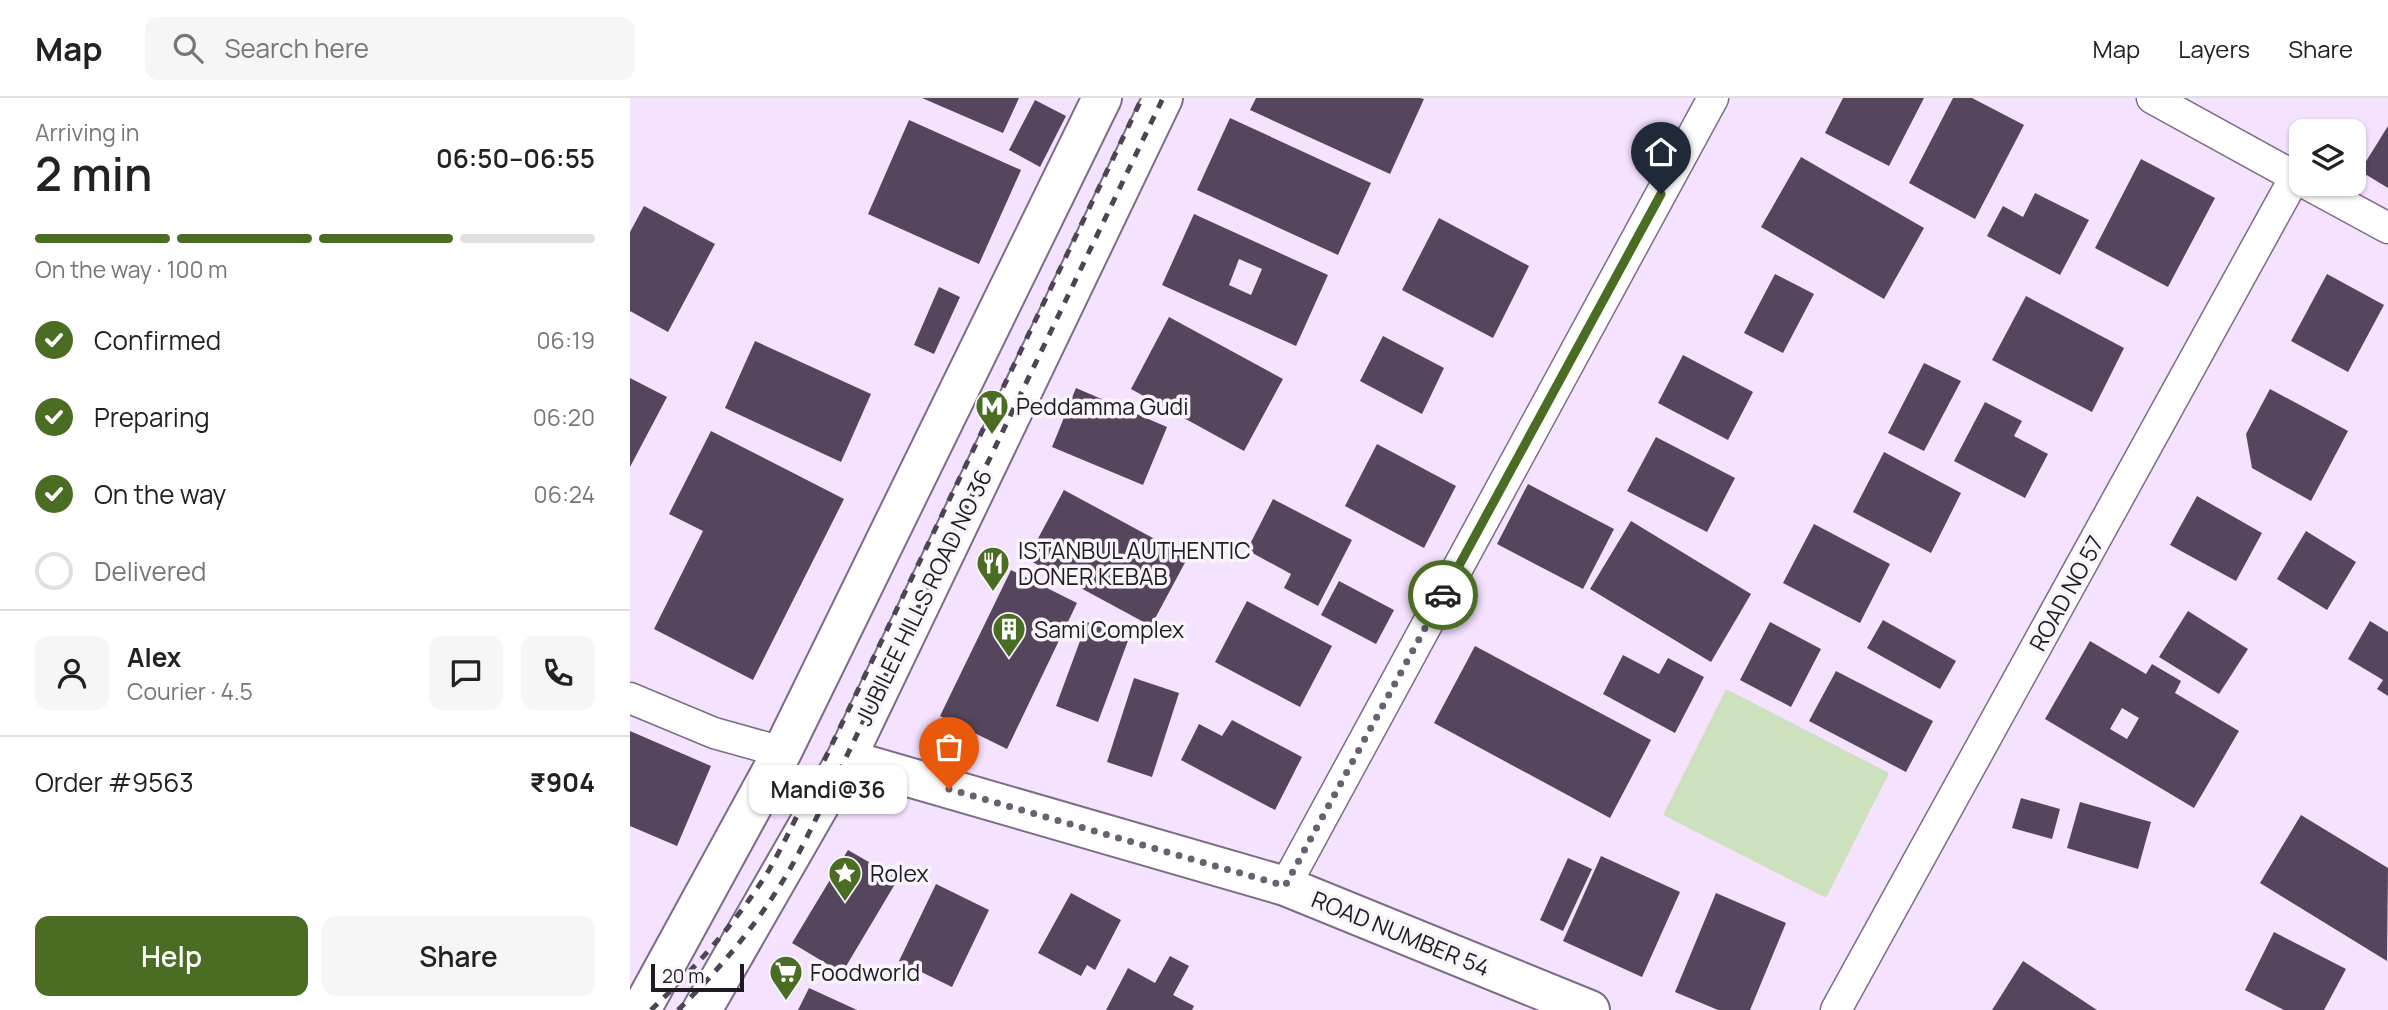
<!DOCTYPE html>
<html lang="en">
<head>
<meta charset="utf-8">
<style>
  :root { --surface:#fff; --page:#f6f6f6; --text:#222; --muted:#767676; --line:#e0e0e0; --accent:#4a6c23 }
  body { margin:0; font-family:Manrope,sans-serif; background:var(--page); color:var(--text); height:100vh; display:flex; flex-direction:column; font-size:26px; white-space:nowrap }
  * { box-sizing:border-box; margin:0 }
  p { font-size:23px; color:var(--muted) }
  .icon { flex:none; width:38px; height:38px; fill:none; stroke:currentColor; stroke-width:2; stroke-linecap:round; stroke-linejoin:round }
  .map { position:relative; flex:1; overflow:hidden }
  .panel { display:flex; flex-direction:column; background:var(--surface); width:630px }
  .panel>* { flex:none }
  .controls { position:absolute; left:1659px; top:21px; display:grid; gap:14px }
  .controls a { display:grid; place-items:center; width:77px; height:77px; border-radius:14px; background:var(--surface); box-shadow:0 2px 5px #0004; font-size:35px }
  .scale { position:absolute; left:21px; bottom:18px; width:93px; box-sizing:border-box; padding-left:7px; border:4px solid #201a24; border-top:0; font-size:19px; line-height:24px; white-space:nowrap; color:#201a24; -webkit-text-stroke:5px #f9f5fb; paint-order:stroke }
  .pin { position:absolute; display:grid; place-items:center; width:60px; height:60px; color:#fff; margin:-72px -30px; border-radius:50% 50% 50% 0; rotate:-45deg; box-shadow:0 0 7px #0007 }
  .pin .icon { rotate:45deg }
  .courier { position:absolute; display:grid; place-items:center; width:70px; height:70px; margin:-35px; border:5px solid #4a6c23; border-radius:50%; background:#fff; color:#222; box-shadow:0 2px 9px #0007 }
  .bubble { position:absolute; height:49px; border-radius:14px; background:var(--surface); box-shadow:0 2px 5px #0004; font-size:23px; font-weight:600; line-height:49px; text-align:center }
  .summary em { font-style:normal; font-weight:600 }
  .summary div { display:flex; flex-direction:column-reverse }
  .summary { display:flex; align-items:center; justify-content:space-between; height:119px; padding:0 35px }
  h1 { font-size:46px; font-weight:600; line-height:52px }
  .bar { display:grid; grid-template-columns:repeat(4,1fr); gap:10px 7px; align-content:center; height:84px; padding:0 35px }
  .bar i { height:9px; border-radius:5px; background:var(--line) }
  .bar .active { background:var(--accent) }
  .bar p { grid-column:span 4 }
  .line { display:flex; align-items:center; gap:18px; padding:0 35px; border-top:2px solid var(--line) }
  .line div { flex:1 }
  .round { display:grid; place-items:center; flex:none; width:74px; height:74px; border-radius:14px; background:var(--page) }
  ol { padding:0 35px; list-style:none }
  li { display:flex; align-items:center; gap:21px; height:77px }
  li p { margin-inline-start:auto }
  li .icon { padding:7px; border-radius:50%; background:var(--accent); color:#fff; stroke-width:4 }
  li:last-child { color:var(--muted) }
  li i { width:38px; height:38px; border:4px solid var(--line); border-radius:50% }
  .action { display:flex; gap:14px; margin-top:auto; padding:14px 35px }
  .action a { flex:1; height:80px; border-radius:14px; background:var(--accent); color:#fff; font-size:28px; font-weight:600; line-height:80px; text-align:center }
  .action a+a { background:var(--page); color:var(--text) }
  header { display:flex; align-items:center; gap:42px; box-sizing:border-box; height:98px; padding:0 35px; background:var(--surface); border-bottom:2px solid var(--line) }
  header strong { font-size:33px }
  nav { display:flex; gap:38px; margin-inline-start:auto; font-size:24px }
  .search { width:490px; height:63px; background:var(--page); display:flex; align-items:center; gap:18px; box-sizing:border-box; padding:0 24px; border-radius:14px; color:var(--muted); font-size:26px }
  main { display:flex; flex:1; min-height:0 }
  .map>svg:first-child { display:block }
  .park { fill:#cee1be }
  .building { fill:#55465e; fill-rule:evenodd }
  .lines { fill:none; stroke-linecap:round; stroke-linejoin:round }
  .street-casing { stroke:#7c6c85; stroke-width:33 }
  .secondary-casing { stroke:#7c6c85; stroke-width:42 }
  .primary-casing { stroke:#7c6c85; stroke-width:42 }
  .street { stroke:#fff; stroke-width:30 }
  .secondary { stroke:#fff; stroke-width:38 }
  .primary { stroke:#fff; stroke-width:38 }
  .rail { stroke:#4d4553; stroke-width:5; stroke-dasharray:9 9; stroke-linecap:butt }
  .done { stroke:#6a6071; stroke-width:7; stroke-dasharray:0 12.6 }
  .route { stroke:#4a6c23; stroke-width:9 }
  .labels { text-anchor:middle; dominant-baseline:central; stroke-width:7; stroke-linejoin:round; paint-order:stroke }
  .poi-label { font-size:23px; fill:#201a24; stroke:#f9f5fb; text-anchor:start }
  .street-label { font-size:23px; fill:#201a24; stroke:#f9f5fb }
</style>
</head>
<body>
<header>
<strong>Map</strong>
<div class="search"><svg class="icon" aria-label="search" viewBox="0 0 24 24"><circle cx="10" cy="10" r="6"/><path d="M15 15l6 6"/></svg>Search here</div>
<nav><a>Map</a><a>Layers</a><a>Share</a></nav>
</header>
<main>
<section class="panel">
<div class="summary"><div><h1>2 min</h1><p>Arriving in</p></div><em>06:50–06:55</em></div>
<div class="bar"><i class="active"></i><i class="active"></i><i class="active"></i><i></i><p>On the way · 100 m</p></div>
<ol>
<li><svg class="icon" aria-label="check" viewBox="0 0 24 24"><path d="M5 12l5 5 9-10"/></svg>Confirmed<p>06:19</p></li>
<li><svg class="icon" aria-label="check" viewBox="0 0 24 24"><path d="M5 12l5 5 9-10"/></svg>Preparing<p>06:20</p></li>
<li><svg class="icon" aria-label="check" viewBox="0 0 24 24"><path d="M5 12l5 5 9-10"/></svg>On the way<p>06:24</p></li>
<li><i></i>Delivered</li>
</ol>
<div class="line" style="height:126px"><a class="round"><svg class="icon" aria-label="person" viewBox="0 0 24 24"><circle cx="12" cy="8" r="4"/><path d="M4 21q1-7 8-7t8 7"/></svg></a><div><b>Alex</b><p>Courier · 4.5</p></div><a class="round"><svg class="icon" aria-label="chat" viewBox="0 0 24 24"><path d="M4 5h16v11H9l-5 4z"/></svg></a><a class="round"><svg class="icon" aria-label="phone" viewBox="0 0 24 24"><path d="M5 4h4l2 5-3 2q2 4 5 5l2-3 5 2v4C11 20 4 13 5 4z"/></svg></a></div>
<div class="line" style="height:91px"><div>Order #9563</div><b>₹904</b></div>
<div class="action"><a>Help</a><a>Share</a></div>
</section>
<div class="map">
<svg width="1758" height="912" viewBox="0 0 1758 912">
  <rect width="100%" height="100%" fill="#f4e2ff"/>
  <polygon class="park" points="1096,591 1259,675 1196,800 1033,717"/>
  <g class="building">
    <polygon points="292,0 389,0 373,35"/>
    <polygon points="626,0 790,0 794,1 760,76 620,12"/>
    <polygon points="1213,0 1294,0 1259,68 1195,35"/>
    <polygon points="1323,0 1342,0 1394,27 1345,121 1279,85"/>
    <polygon points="405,2 436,18 410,69 379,52"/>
    <polygon points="600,20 741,85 708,157 567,92"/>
    <polygon points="279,22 391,72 349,166 238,116"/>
    <polygon points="1758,28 1758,90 1730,73"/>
    <polygon points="1171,59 1294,130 1254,201 1131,129"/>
    <polygon points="1511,61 1585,100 1538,189 1465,150"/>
    <polygon points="1405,95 1459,122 1430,177 1357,138 1373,108 1393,119"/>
    <polygon points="14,108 85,146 38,234 0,213 0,134"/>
    <path d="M 564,116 L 698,177 L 666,248 L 532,187 ZM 609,161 L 632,171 L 621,197 L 599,187 Z"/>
    <polygon points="809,120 899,168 863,240 772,192"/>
    <polygon points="1145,176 1184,196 1153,255 1114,235"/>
    <polygon points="1697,176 1754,207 1718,274 1661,243"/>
    <polygon points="309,189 330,199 304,256 284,247"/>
    <polygon points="1396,198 1494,250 1462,314 1362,262"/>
    <polygon points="539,219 653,281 614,353 501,291"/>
    <polygon points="753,238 814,270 792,316 730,283"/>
    <polygon points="125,243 241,296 211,364 95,310"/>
    <polygon points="1053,257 1123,294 1098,342 1028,305"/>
    <polygon points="1294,265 1331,283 1294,353 1258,335"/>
    <polygon points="0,280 37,299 0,369"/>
    <polygon points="446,290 537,329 513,387 422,349"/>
    <polygon points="1640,291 1718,333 1681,403 1622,370 1616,336"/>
    <polygon points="1355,304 1392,323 1384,338 1418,356 1395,400 1324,363"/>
    <polygon points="81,333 214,401 123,582 24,531 73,433 39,416"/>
    <polygon points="1026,339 1105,380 1077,434 997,393"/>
    <polygon points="747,346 826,388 794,450 715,408"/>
    <polygon points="1254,354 1331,395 1301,455 1223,414"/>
    <polygon points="898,386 984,431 953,491 867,446"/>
    <polygon points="434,392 558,459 521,528 397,461"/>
    <polygon points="1567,398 1632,435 1606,483 1540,447"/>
    <polygon points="643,401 722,442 688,508 654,490 661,476 617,452"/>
    <polygon points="1001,423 1121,496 1081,564 960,491"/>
    <polygon points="1184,426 1260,466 1230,525 1153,485"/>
    <polygon points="1676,433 1726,464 1697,512 1647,481"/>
    <polygon points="381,472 447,505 377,651 310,618"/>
    <polygon points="709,483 764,512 746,546 691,517"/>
    <polygon points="617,503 702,548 670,609 585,564"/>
    <polygon points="1558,513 1618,551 1589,596 1529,559"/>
    <polygon points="1253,522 1326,563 1310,591 1237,550"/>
    <polygon points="1740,523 1758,534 1758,598 1747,591 1753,582 1718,561"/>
    <polygon points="457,524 499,540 468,624 426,608"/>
    <polygon points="1140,524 1191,551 1161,609 1110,582"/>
    <path d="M 1460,543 L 1516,576 L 1522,566 L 1551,583 L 1545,595 L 1609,633 L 1564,710 L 1415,621 ZM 1492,610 L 1509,620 L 1497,641 L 1480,631 Z"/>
    <polygon points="845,548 1021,642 980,720 804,625"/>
    <polygon points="993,557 1029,576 1038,560 1074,579 1045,635 973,596"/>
    <polygon points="1206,573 1303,623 1276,674 1179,623"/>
    <polygon points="504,580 549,595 522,679 477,664"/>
    <polygon points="602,622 672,659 645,712 551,662 569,626 592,638"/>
    <polygon points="0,633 81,668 47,748 0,728"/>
    <polygon points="1391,700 1430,711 1422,741 1382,730"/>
    <polygon points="1450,704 1521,724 1508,771 1437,750"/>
    <polygon points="1671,717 1758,770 1757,863 1630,785"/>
    <polygon points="218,752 268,781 212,875 162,845"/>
    <polygon points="971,758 1050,794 1012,879 933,843"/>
    <polygon points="938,760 962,771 933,833 910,822"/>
    <polygon points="306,786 359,812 322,889 269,863"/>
    <polygon points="441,795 491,822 465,872 457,867 451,878 408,855"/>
    <polygon points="1086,795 1156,825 1120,912 1088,912 1045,894"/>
    <polygon points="1644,834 1716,871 1694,912 1654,912 1615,892"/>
    <polygon points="540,858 559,868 543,897 564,908 562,912 476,912 498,870 525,885"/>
    <polygon points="1393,863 1467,912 1362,912"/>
    <polygon points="179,890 227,912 168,912"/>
  </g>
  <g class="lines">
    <defs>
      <g id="street">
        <polyline points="1522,0 1671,82"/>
        <polyline points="1677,86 1758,130"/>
        <polyline points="0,600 84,635 152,654"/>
        <polyline points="655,788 1083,0"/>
        <polyline points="1206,912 1665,79"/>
      </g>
      <polyline id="secondary" points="216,661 655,788 960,912"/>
      <g id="primary">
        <polyline points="11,912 152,654 472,0"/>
        <polyline points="72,912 216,661 533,0"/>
      </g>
    </defs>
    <use href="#street" class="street-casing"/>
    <use href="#secondary" class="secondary-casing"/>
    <use href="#primary" class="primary-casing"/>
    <use href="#street" class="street"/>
    <use href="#secondary" class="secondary"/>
    <use href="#primary" class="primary"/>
    <g class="rail">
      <path d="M 21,912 C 65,870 107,824 139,772 C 154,746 167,717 181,690 L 512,0"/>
      <path d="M 48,912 C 88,873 125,829 154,781 C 170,755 183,726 197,699 L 533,0"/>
    </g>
  </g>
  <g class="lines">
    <polyline class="done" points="319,691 655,788 813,497"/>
    <polyline class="route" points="813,497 1031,96"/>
  </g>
  <defs>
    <symbol id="metro-pin" viewBox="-11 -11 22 30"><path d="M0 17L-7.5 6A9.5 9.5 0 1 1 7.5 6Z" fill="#4a6c23" stroke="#f9f5fb"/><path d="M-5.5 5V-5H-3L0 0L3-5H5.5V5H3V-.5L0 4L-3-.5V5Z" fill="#fff"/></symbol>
    <symbol id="restaurant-pin" viewBox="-11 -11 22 30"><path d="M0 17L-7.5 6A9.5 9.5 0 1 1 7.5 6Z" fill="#4a6c23" stroke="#f9f5fb"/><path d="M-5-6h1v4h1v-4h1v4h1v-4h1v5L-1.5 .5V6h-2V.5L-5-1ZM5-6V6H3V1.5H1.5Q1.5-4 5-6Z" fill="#fff"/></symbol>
    <symbol id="building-pin" viewBox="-11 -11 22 30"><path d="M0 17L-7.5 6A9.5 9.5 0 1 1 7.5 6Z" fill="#4a6c23" stroke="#f9f5fb"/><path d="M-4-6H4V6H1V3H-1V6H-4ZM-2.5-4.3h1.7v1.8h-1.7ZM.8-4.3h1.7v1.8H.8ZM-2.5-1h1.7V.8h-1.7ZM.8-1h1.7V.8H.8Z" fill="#fff"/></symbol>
    <symbol id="sight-pin" viewBox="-11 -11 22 30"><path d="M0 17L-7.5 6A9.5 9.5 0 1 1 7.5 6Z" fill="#4a6c23" stroke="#f9f5fb"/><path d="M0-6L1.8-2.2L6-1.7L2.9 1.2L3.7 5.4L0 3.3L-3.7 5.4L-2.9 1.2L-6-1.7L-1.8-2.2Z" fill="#fff"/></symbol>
    <symbol id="supermarket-pin" viewBox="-11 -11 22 30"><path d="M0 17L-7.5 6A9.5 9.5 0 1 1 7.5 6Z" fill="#4a6c23" stroke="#f9f5fb"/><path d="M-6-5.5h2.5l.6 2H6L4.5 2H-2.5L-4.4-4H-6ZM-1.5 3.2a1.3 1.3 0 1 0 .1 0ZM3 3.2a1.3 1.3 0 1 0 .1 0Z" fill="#fff"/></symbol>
  </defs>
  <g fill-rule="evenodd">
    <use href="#metro-pin" x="343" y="289" width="38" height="52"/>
    <use href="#restaurant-pin" x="344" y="446" width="38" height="52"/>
    <use href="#building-pin" x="360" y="512" width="38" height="52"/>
    <use href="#sight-pin" x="196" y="756" width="38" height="52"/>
    <use href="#supermarket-pin" x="137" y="855" width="38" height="52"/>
  </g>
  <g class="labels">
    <g class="poi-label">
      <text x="386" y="308">Peddamma Gudi</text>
      <text x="388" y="452">ISTANBUL AUTHENTIC<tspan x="388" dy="26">DONER KEBAB</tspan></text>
      <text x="404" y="531">Sami Complex</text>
      <text x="240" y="775">Rolex</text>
      <text x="180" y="874">Foodworld</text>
    </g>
    <g class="street-label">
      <text transform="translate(1436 495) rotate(-61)">ROAD NO 57</text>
      <text transform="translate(293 499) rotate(-64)">JUBILEE HILLS ROAD NO 36</text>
      <text transform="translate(771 835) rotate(22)">ROAD NUMBER 54</text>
    </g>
  </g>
</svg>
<div class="controls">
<a><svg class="icon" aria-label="layers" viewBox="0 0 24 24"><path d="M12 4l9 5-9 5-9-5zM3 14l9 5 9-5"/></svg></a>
</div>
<div class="scale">20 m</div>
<div class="pin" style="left:319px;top:691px;background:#ea580c"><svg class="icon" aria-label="bag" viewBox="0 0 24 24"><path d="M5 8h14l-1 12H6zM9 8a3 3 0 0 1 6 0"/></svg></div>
<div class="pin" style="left:1031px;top:96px;background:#1f2937"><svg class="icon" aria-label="home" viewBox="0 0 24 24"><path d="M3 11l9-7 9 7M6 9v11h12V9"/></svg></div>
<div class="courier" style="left:813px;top:497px"><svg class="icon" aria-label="car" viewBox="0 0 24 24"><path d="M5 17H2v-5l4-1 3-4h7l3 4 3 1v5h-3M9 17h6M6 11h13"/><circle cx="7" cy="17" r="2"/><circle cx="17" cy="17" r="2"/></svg></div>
<div class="bubble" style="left:119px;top:667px;width:158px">Mandi@36</div>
</div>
</main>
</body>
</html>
